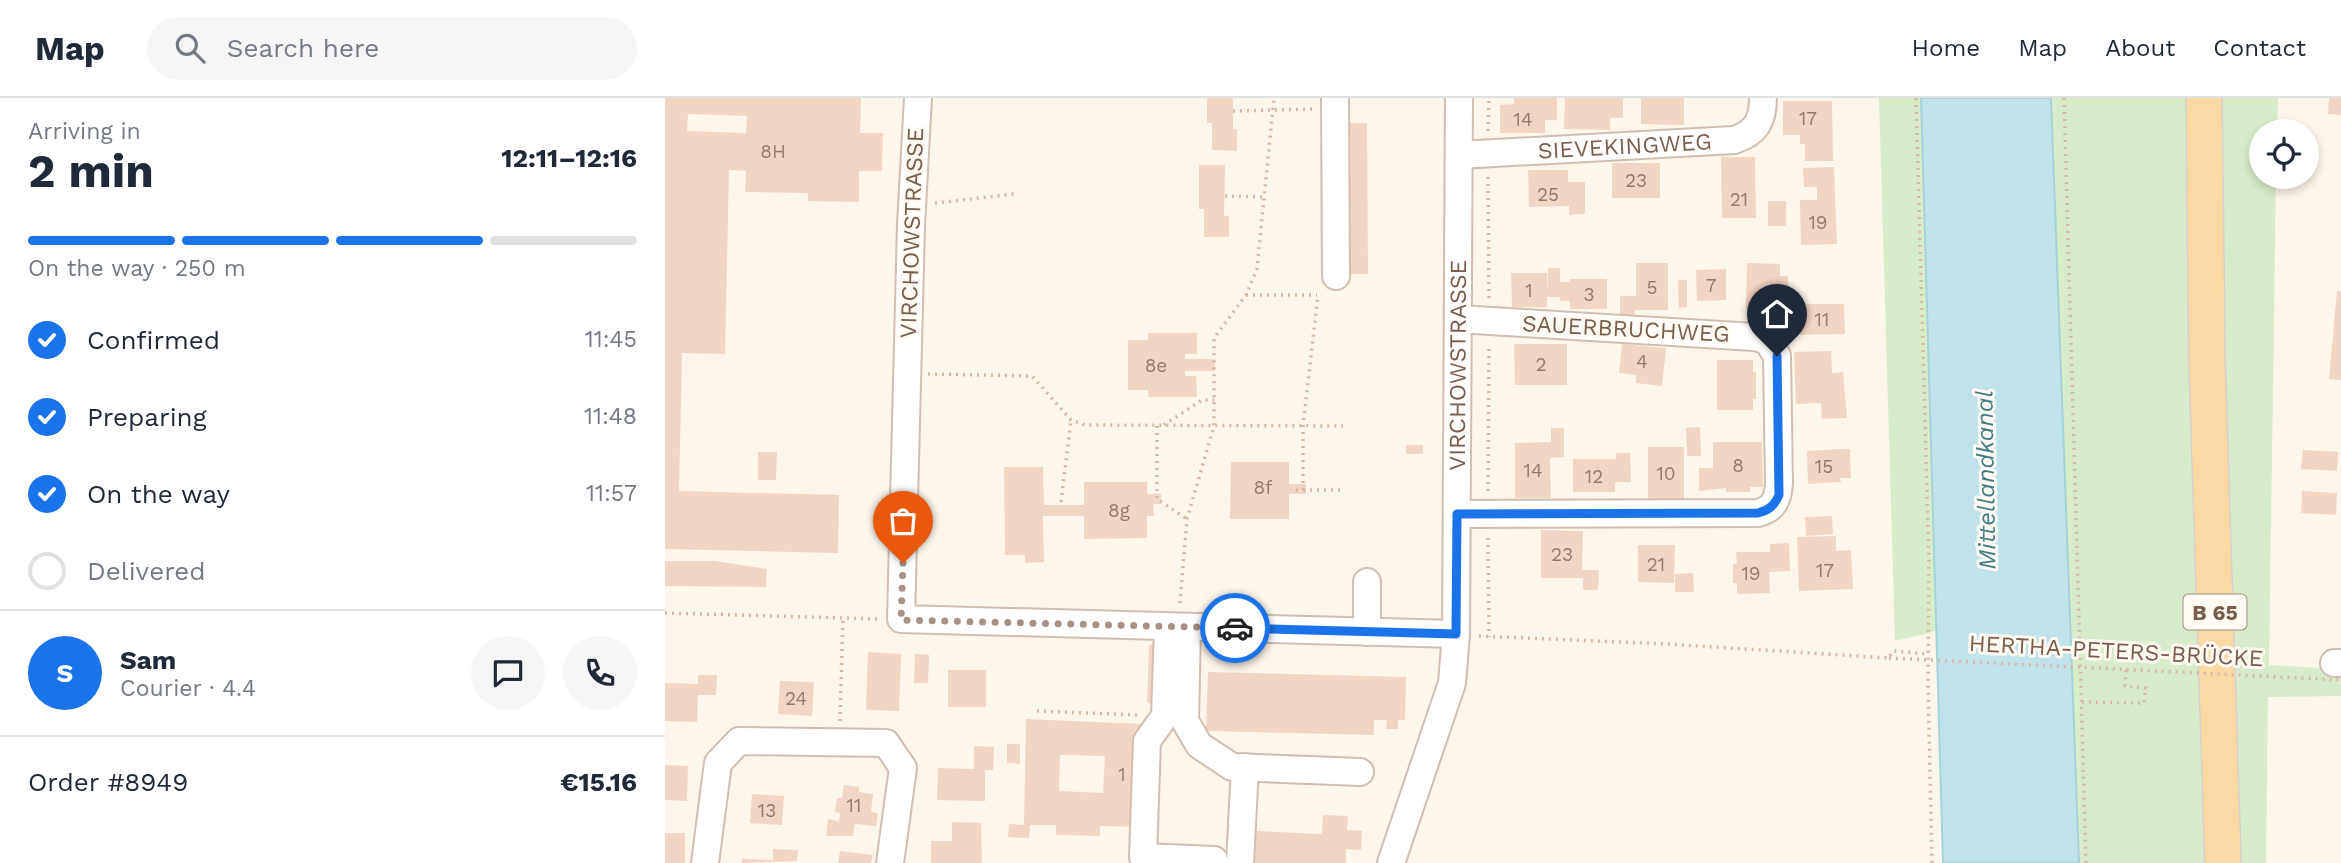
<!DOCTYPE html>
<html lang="en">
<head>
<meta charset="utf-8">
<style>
  :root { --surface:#fff; --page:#f6f6f7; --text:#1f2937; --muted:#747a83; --line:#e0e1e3; --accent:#1a73e8 }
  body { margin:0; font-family:"Work Sans",sans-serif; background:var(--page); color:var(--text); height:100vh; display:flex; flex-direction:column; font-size:26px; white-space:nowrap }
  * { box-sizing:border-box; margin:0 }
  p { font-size:23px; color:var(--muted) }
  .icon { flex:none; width:38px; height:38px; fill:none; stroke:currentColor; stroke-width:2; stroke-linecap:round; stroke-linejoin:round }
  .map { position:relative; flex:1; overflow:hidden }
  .drawer { display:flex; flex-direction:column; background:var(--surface); width:665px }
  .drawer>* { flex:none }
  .tools { position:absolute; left:1584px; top:21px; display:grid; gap:14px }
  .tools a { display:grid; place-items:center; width:70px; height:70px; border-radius:50%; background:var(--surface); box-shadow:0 4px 10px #0003; font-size:35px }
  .pin { position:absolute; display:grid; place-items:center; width:60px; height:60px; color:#fff; margin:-72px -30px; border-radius:50% 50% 50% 0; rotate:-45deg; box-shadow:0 0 7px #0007 }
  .pin .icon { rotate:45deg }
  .courier { position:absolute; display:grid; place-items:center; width:70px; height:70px; margin:-35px; border:5px solid #1a73e8; border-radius:50%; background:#fff; color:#222; box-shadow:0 2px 9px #0007 }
  .headline em { font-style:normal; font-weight:700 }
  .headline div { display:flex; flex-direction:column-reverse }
  .headline { display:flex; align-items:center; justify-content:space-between; height:119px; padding:0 28px }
  h1 { font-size:46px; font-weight:700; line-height:52px }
  .bar { display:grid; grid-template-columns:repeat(4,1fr); gap:10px 7px; align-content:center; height:84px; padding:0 28px }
  .bar i { height:9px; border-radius:5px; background:var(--line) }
  .bar .on { background:var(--accent) }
  .bar p { grid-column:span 4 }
  .line { display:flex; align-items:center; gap:18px; padding:0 28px; border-top:2px solid var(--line) }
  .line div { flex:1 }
  .round { display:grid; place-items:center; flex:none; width:74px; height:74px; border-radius:37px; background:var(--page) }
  ol { padding:0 28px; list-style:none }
  li { display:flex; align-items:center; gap:21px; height:77px }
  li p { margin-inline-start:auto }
  li .icon { padding:7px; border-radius:50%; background:var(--accent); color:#fff; stroke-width:4 }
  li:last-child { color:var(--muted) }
  li i { width:38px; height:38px; border:4px solid var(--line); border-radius:50% }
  header { display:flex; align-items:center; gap:42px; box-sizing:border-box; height:98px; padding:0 35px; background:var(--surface); border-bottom:2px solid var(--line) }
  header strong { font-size:33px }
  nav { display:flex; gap:38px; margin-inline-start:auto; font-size:24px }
  .search { width:490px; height:63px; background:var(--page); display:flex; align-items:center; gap:18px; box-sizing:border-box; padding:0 24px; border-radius:38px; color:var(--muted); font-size:26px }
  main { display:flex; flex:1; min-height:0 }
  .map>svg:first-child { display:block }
  .green { fill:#d8ecc9 }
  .water { fill:#bfe3e8; stroke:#a5d3da; stroke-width:2 }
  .building { fill:#f3d5c3; fill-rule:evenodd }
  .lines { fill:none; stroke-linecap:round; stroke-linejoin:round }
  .minor-casing { stroke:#d1beb0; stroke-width:30 }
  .major-casing { stroke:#dad1cd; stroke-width:38 }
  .path { stroke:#d9b8a5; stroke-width:3.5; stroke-dasharray:2 5; stroke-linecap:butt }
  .minor { stroke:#fff; stroke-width:26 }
  .major { stroke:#fbd9a5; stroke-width:35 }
  .path-bridge { stroke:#d9b8a5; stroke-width:3.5; stroke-dasharray:2 5; stroke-linecap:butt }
  .done { stroke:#a89285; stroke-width:7; stroke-dasharray:0 12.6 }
  .route { stroke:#1a73e8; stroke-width:9 }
  .labels { text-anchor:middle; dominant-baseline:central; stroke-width:6; stroke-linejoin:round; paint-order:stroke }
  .number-label { font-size:19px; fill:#987a6a }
  .shield { fill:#fffaf3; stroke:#a28b7f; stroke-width:2 }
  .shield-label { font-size:21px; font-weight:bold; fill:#7a5c4d }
  .street-label { font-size:23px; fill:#7a5c4d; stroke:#fffaf3 }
  .water-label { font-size:24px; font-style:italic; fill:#437c86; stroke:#fffaf3 }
</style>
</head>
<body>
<header>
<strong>Map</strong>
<div class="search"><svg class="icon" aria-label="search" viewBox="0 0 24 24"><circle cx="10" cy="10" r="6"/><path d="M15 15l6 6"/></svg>Search here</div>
<nav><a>Home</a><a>Map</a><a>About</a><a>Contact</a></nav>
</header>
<main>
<section class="drawer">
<div class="headline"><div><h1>2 min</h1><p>Arriving in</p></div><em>12:11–12:16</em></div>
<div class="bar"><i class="on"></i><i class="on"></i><i class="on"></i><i></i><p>On the way · 250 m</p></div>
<ol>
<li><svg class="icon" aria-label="check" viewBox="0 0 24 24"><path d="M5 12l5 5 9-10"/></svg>Confirmed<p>11:45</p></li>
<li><svg class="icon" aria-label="check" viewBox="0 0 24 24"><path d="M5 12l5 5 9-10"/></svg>Preparing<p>11:48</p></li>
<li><svg class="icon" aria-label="check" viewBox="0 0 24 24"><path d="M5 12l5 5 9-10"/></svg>On the way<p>11:57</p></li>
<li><i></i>Delivered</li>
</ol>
<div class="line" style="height:126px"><b class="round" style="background:var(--accent);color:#fff">S</b><div><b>Sam</b><p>Courier · 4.4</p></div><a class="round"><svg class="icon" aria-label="chat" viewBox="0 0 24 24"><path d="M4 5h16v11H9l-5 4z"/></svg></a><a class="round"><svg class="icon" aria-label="phone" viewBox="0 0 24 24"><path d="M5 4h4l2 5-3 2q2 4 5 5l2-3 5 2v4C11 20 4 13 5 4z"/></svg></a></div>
<div class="line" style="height:91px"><div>Order #8949</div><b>€15.16</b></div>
</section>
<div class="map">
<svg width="1676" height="765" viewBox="0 0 1676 765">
  <rect width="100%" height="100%" fill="#fdf6ec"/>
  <g class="green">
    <polygon points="1214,0 1256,0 1271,533 1230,543"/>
    <polygon points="1386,0 1613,0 1612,33 1596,33 1596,79 1611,79 1604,567 1676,571 1676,598 1603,599 1601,765 1414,765"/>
  </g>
  <polygon class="water" points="1256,0 1386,0 1414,765 1278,765"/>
  <g class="building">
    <path d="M 0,0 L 196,0 L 195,35 L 218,35 L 217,73 L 194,73 L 194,104 L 143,103 L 143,95 L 80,94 L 81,73 L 64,72 L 60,256 L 17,255 L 14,393 L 174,397 L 173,455 L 0,451 ZM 23,16 L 82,18 L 81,35 L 22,33 Z"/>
    <polygon points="542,0 568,0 568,31 572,31 572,53 547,52 547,25 542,25"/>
    <polygon points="849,0 892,0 892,22 880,22 880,35 835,35 835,7 849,6"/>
    <polygon points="900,0 958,0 958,20 945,20 945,32 899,31"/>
    <polygon points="976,0 1019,0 1019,27 976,26"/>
    <polygon points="1664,0 1676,0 1676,17 1663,16"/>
    <polygon points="1118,3 1167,3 1168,63 1140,63 1140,46 1135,46 1135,37 1118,37"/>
    <polygon points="684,25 702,25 703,176 685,176"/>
    <polygon points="1056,59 1090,59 1091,120 1057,120"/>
    <rect x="947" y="65" width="48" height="35"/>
    <polygon points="534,67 560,67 559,118 564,118 564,139 539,139 539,111 534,111"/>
    <polygon points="1169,69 1172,146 1136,147 1135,102 1152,102 1152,89 1139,89 1138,70"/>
    <polygon points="863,72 903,72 903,84 920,84 920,116 904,117 904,108 864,109"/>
    <rect x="1103" y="103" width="18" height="25"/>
    <polygon points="971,165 1003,165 1003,212 970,212 969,220 955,220 955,198 971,198"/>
    <polygon points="1082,165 1115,166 1115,178 1123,178 1123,212 1081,211"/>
    <polygon points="883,170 895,170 895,184 905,184 905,181 942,181 942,211 905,211 905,203 895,203 895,199 882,199 882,209 847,209 846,175 882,175 883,196"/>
    <polygon points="1061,171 1061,202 1032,203 1031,172"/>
    <polygon points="1013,182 1022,182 1022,209 1014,210"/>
    <polygon points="1672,193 1676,193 1676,282 1664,281"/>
    <polygon points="1134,206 1179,206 1180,236 1135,237"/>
    <polygon points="483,235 532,235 532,256 520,256 520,261 550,261 550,273 520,273 520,278 531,278 532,299 484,299 483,292 463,292 463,242 483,242"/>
    <polygon points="849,246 902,246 902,287 850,287"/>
    <polygon points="957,246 1001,250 997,288 971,285 971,277 954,275"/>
    <polygon points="1166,253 1167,275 1178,274 1182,320 1157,321 1156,305 1131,306 1129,254"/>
    <polygon points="1052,262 1088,262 1088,274 1091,274 1091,301 1088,301 1088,312 1052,312"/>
    <polygon points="1035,329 1036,358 1022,358 1021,330"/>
    <polygon points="886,330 899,330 899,359 885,360 886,400 850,400 850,345 886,344"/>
    <polygon points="1048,344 1097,344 1098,389 1085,389 1085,394 1061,394 1061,390 1034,393 1034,370 1048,370"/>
    <rect x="741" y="347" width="17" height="9"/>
    <rect x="983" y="349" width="36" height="52"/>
    <polygon points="1174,351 1185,351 1186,380 1175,380 1176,384 1143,386 1142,353"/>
    <polygon points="1638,352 1673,354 1672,373 1636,371"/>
    <polygon points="93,354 112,354 111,382 93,382"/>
    <polygon points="951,355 965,355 966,384 950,384 950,394 908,394 908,361 951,361"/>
    <polygon points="566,364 624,364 624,386 641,386 641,396 624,396 624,421 565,421"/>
    <polygon points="339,369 378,369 379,407 419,407 419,384 482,384 482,396 496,396 496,406 488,406 489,418 482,418 482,440 419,441 419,418 378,418 379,464 360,465 360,457 340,457"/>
    <polygon points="1637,393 1672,395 1671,417 1636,415"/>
    <polygon points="1167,418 1168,436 1141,438 1140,419"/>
    <polygon points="876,432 918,433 917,472 934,472 933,492 918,492 918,480 876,480"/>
    <polygon points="1171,438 1171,453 1186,452 1188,491 1134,493 1132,439"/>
    <polygon points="1124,445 1125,473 1104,474 1105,495 1072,496 1072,485 1068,485 1068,466 1072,466 1071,454 1105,454 1105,446"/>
    <polygon points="973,447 1010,447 1009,485 973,484"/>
    <polygon points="0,463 50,463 102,471 101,489 0,488"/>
    <polygon points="1028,475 1029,494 1010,494 1010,476"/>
    <polygon points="484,547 491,547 491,606 482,605"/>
    <polygon points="203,554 236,556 234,613 201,612"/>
    <polygon points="250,556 264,557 263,585 249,585"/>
    <rect x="283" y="572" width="38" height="37"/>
    <polygon points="543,574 741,579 740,622 733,622 733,631 721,631 722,622 709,622 709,637 541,633"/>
    <polygon points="33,577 52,577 51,597 33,597 32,624 0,623 0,585 33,586"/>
    <polygon points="115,583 149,584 147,618 113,616"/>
    <path d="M 361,621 L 476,626 L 473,729 L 435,728 L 435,738 L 391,737 L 391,727 L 365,727 L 364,740 L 343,739 L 344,726 L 359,727 ZM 395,657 L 440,658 L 438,695 L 394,693 Z"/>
    <polygon points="342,646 355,646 355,666 342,665"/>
    <polygon points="309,648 329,649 328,672 320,672 320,703 272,702 273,670 309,671"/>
    <polygon points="0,667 23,668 22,703 0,702"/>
    <polygon points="179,687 194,689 194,694 208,696 206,714 213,715 211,728 190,726 188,738 161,738 163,721 174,723 175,715 170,714 172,700 177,700"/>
    <polygon points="87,696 119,698 117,727 85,725"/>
    <polygon points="658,717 683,718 682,732 697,733 696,752 681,751 681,765 589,765 590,733 657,736"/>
    <polygon points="287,724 316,725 317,765 266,765 266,743 287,743"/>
    <rect x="0" y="735" width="20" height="30"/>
    <polygon points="108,751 133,752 132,763 77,765 77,761 108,762"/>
    <polygon points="175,753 208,757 206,765 173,765"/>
  </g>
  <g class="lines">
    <defs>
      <g id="minor">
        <polyline points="253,0 246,127 236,521 791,536"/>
        <polyline points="670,0 671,178"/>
        <path id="s1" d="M 794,57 L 1069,42 C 1091,35 1098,23 1098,0"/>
        <path d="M 792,416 L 1093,415 C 1109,411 1113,401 1114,385 L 1112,258 L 1102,242 L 1089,239 L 793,221"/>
        <polyline points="503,529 500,618 482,643 478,759 549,762"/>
        <polyline points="522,529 520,623 534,647 567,669 695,674"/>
        <polyline points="702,534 702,484"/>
        <polyline points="1669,565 1676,565"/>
        <polyline points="40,765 53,665 74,643 221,645 238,670 225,765"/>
        <polyline points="575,765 580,669"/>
        <path id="s2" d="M 726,765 L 787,585 L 791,536 L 794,0"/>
      </g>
      <polyline id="major" points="1539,0 1542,262 1558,765"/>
    </defs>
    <use href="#minor" class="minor-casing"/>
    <use href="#major" class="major-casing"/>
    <g class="path">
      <polyline points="1251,0 1264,464 1263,584 1267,765"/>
      <polyline points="1399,0 1421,765"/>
      <polyline points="568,13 647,11"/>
      <polyline points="823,33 824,0"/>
      <polyline points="823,79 824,201"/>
      <polyline points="560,98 599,99"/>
      <polyline points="270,105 349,96"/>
      <polyline points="581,197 652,197"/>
      <polyline points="263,276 367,278 406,322 420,327 678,328"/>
      <polyline points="499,327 537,302 549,302"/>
      <polyline points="492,328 492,401 522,421"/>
      <polyline points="631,392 677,392"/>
      <polyline points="638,392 638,328 653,197"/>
      <polyline points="823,393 824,247"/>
      <polyline points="396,404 406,322"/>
      <polyline points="823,440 824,539"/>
      <polyline points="515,505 522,421 549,328 549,240 581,197 592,171 609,0"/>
      <polyline points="0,515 215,521"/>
      <polyline points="814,538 1002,546 1224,560 1228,553 1263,556"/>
      <polyline points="1417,604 1479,605 1481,590 1460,588 1461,571"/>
      <polyline points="372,613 473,617"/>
      <polyline points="175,623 178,520"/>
    </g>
    <use href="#minor" class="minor"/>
    <use href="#major" class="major"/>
    <polyline class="path-bridge" points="1224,560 1676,582"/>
  </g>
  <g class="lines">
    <polyline class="done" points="238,465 236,522 570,530"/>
    <path class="route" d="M 570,530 L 791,536 L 792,416 L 1093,415 C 1104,412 1109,408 1114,397 L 1112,258"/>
  </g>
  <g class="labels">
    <g class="number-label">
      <text x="1143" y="20">17</text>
      <text x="858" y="21">14</text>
      <text x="108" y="53">8H</text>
      <text x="971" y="82">23</text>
      <text x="883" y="96">25</text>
      <text x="1074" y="101">21</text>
      <text x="1153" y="124">19</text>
      <text x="1046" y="187">7</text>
      <text x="987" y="189">5</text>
      <text x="864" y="192">1</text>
      <text x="924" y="196">3</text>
      <text x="1157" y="221">11</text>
      <text x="977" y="263">4</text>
      <text x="876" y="266">2</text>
      <text x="491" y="267">8e</text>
      <text x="1073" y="367">8</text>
      <text x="1159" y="368">15</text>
      <text x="868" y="372">14</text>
      <text x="1001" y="375">10</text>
      <text x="929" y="378">12</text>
      <text x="598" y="389">8f</text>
      <text x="454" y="412">8g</text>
      <text x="897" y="456">23</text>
      <text x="991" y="466">21</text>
      <text x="1160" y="472">17</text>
      <text x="1086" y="475">19</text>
      <text x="131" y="600">24</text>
      <text x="457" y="676">1</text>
      <text x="189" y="707">11</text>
      <text x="102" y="712">13</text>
    </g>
    <rect class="shield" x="1518.5" y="496.5" width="63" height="35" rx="5"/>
    <g class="shield-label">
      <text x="1550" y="514">B 65</text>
    </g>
    <g class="street-label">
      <text stroke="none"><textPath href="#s1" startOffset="166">SIEVEKINGWEG</textPath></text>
      <text transform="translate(247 135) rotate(-88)">VIRCHOWSTRASSE</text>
      <text transform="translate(961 231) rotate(3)">SAUERBRUCHWEG</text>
      <text stroke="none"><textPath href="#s2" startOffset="508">VIRCHOWSTRASSE</textPath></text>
      <text transform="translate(1451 553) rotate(3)">HERTHA-PETERS-BRÜCKE</text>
    </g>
    <g class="water-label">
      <text transform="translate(1321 382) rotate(-91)">Mittellandkanal</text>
    </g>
  </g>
</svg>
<div class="tools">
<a><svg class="icon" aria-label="locate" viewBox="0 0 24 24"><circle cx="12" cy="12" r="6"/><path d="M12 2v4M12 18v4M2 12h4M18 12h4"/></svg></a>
</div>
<div class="pin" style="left:238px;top:465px;background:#ea580c"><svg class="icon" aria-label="bag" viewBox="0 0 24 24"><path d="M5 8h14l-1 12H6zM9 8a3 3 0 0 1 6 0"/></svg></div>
<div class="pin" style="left:1112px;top:258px;background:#1f2937"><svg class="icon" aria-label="home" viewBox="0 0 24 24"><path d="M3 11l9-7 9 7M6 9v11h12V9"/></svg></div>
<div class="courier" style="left:570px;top:530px"><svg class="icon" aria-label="car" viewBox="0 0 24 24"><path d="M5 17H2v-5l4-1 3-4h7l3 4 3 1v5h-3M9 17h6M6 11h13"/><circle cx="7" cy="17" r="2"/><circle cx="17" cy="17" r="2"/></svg></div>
</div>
</main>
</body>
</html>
